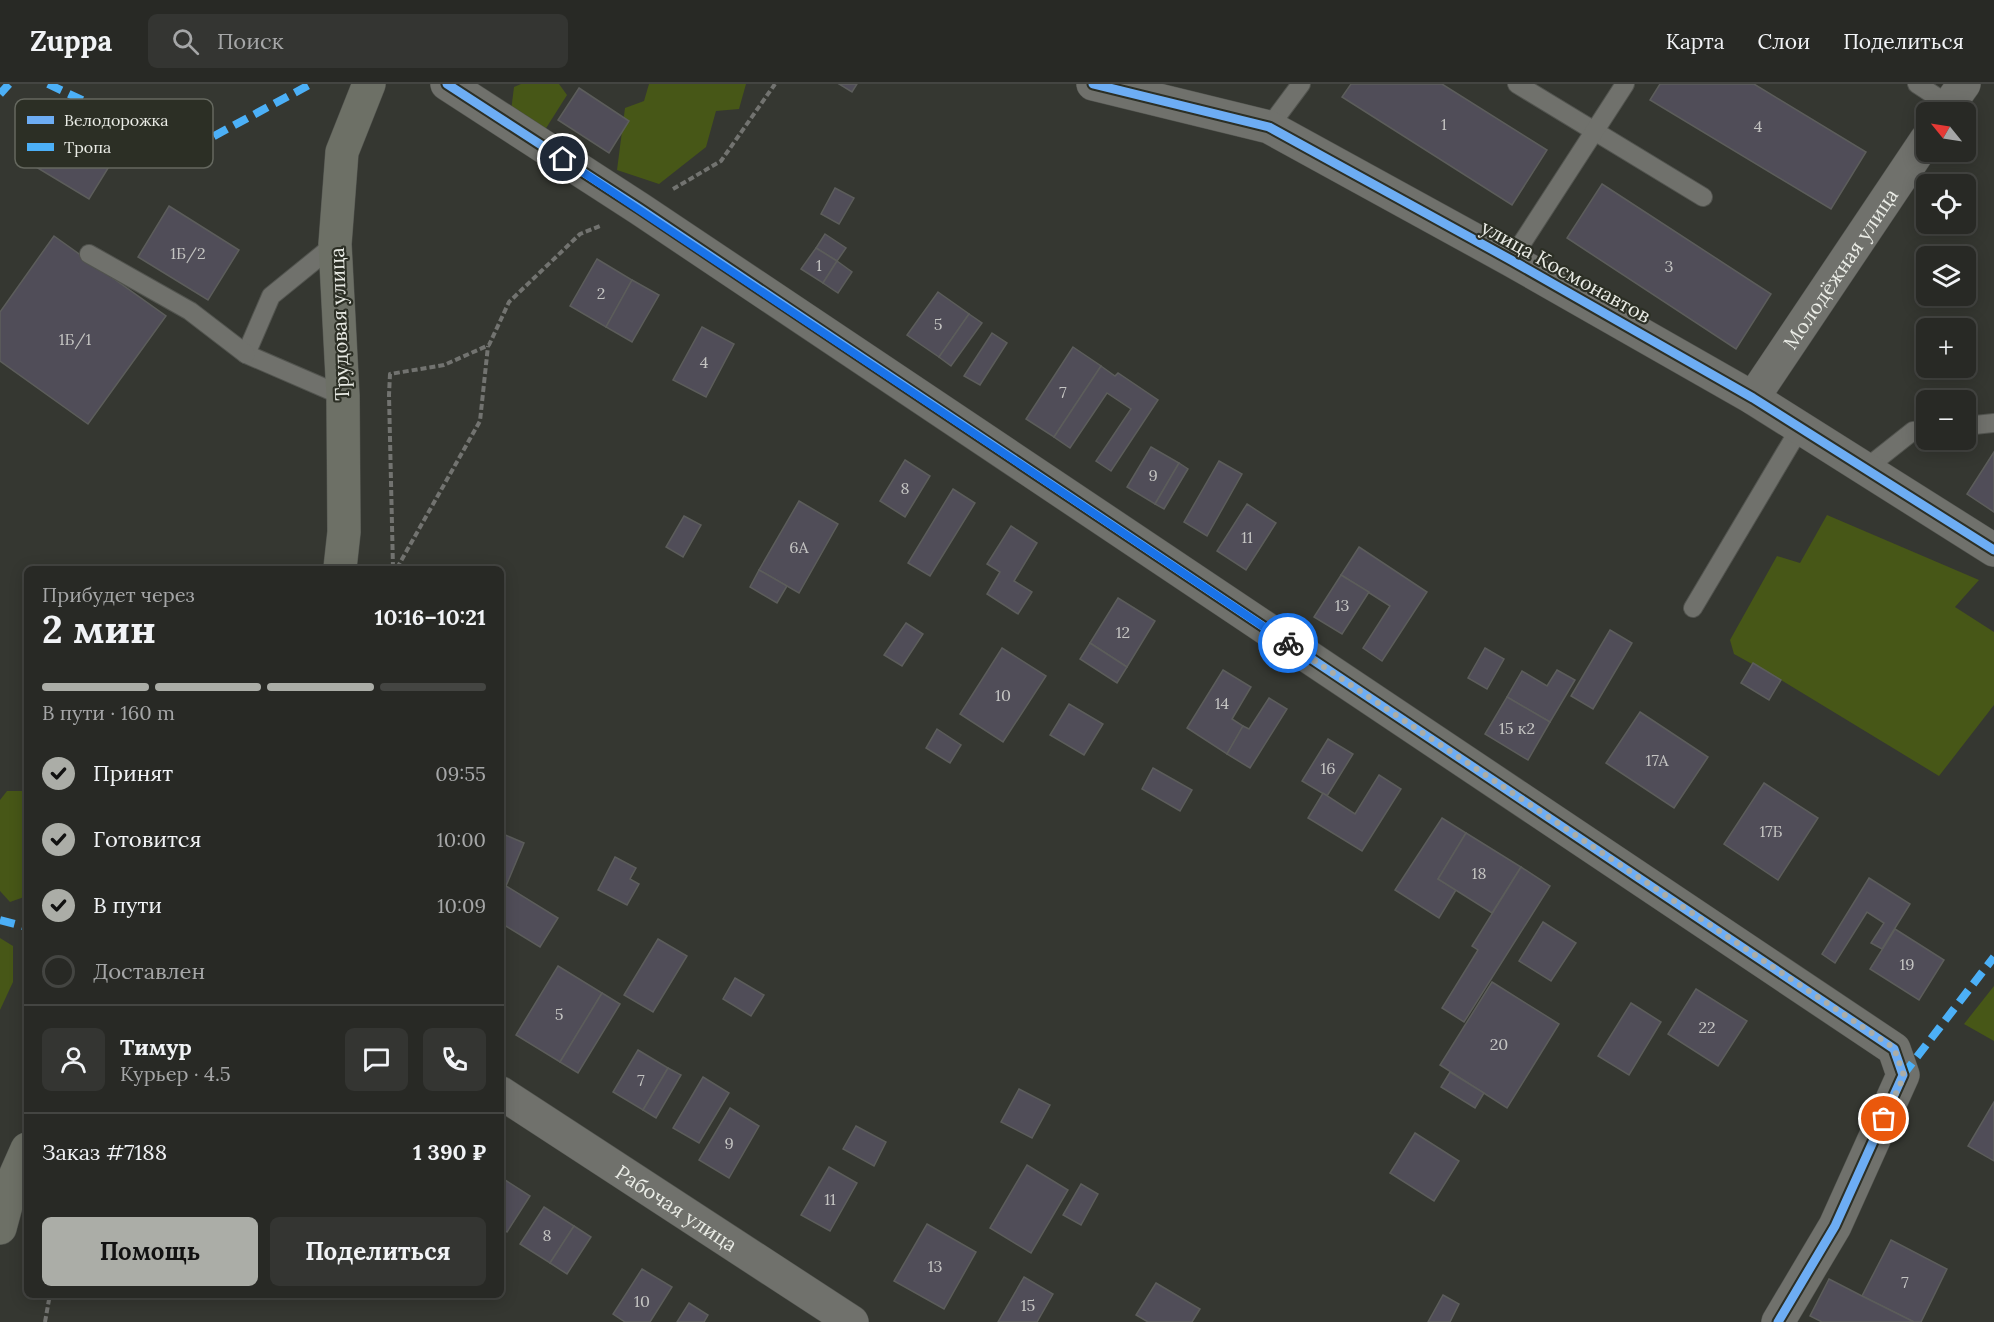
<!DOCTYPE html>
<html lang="ru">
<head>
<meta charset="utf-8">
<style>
  :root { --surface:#282925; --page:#343532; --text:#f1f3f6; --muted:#a5a6a7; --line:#444542; --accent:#abada7 }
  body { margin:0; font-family:Lora,serif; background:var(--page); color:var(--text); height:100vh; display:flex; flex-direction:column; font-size:22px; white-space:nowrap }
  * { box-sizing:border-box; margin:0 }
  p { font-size:20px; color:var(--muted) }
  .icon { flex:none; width:33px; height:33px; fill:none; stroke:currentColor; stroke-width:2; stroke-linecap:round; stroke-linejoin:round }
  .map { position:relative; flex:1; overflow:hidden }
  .drawer { position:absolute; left:24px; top:482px; width:480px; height:732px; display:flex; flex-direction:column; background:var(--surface); border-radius:9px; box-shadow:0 3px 15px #0003,0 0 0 2px var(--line) }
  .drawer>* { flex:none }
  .needle { width:39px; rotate:300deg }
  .controls { position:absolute; left:1916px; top:18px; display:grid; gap:12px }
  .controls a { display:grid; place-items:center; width:60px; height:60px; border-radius:9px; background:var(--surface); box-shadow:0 3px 15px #0003,0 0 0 2px var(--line); font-size:30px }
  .pin { position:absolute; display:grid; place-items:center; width:51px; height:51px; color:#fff; margin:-26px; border:3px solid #fff; border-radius:50%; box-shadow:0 2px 6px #0007 }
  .courier { position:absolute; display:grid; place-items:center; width:60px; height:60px; margin:-30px; border:4px solid #1a73e8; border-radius:50%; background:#fff; color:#222; box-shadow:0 2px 8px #0007 }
  .head em { font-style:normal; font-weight:700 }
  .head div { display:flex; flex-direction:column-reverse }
  .head { display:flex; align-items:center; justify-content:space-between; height:102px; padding:0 18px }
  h1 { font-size:39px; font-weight:700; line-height:45px }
  .bar { display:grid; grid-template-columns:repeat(4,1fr); gap:9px 6px; align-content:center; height:72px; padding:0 18px }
  .bar i { height:8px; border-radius:4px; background:var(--line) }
  .bar .on { background:var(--accent) }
  .bar p { grid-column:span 4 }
  .line { display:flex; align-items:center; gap:15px; padding:0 18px; border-top:2px solid var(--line) }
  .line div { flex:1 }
  .round { display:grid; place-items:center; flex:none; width:63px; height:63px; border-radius:9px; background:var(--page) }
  ol { padding:0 18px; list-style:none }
  li { display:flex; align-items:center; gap:18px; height:66px }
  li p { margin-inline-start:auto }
  li .icon { padding:6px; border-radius:50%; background:var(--accent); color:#111; stroke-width:4 }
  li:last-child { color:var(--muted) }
  li i { width:33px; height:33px; border:3px solid var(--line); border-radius:50% }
  .button { display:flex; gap:12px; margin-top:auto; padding:12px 18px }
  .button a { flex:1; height:69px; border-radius:9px; background:var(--accent); color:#111; font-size:24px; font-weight:700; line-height:69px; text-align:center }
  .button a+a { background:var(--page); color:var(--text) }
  header { display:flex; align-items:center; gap:36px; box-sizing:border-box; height:84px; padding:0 30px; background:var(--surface); border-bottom:2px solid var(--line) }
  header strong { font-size:28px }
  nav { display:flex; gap:33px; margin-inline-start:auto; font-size:21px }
  .search { width:420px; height:54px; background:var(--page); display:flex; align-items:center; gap:15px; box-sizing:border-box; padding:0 21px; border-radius:9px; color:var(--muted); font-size:22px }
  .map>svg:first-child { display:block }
  .green { fill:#475717 }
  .building { fill:#504d58; stroke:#5c5d5b; stroke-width:1.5 }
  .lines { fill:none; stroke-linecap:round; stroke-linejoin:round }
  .service-casing { stroke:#52544f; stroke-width:20 }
  .minor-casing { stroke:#52544f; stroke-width:34 }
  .secondary-casing { stroke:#52544f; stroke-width:34 }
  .path { stroke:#727370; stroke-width:4; stroke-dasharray:6 3; stroke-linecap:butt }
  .service { stroke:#70716c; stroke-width:18 }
  .minor { stroke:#70716c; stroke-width:33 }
  .secondary { stroke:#6d7066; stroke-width:33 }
  .quiet { stroke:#4cb0f7; stroke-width:8; stroke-dasharray:15 8; stroke-linecap:butt }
  .cycleway-casing { stroke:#2c2f25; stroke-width:13 }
  .cycleway { stroke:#6dadf4; stroke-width:9 }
  .done { stroke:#abada7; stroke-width:6; stroke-dasharray:0 10.8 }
  .route { stroke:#1a73e8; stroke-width:8 }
  .labels { text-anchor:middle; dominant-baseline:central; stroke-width:4.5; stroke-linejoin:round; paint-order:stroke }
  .number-label { font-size:16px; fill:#c4c4c2 }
  .street-label { font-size:20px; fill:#eaece6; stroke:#2c2f25 }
  .key { fill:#2c2f25; stroke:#65685f; stroke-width:1.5 }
  .key-label { font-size:16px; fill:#eaece6 }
</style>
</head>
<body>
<header>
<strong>Zuppa</strong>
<div class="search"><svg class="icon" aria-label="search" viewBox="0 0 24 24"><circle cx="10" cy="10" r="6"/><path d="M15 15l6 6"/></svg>Поиск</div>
<nav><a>Карта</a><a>Слои</a><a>Поделиться</a></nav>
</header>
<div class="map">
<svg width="1994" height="1238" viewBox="0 0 1994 1238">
  <rect width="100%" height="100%" fill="#353731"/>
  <g class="green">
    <polygon points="521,0 559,0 567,11 543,49 511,27 514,3"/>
    <polygon points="649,0 746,0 739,25 716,27 706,63 659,100 617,86 625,24 644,17"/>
    <polygon points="1827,431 1979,496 1955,523 1994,548 1994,621 1939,692 1781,596 1734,570 1730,556 1777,472 1800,479"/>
    <polygon points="27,621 27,697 22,697 23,624"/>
    <polygon points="7,707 27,707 27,812 10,818 0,807 0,716"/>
    <polygon points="0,854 13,862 13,898 0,926"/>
    <polygon points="1994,902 1994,957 1964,940"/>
  </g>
  <g class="building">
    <polygon points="839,0 857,0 852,8"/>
    <polygon points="1351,0 1442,0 1547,66 1512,121 1342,13"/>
    <polygon points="1660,0 1754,0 1866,68 1831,125 1650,16"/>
    <polygon points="579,4 629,37 609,69 558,36"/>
    <polygon points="57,49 110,81 89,115 36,83"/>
    <polygon points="1602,100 1771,210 1736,265 1567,154"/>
    <polygon points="835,104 854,114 839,140 821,130"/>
    <polygon points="169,122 239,166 208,216 138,173"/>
    <polygon points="825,150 846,164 837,177 816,164"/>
    <polygon points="54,152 166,232 88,340 0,277 0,228"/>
    <polygon points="816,164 837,177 823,199 801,185"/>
    <polygon points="597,175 632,196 606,243 570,222"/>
    <polygon points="837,177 852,188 838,209 823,199"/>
    <polygon points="632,196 659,211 632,258 606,243"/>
    <polygon points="938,208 969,230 939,273 907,251"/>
    <polygon points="969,230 982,239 951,282 939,273"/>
    <polygon points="702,243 734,260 706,313 673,296"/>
    <polygon points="992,249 1007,259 980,301 964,292"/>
    <polygon points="1073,263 1101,282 1054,353 1026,335"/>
    <polygon points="1101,282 1115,292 1118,289 1158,316 1111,387 1096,377 1131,325 1107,309 1070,364 1054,353"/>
    <polygon points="1151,363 1179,379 1155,420 1127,403"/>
    <polygon points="1994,368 1994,428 1967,410"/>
    <polygon points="905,376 930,392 905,433 880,417"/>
    <polygon points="1219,377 1242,390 1207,452 1184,438"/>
    <polygon points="1179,379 1188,385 1164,425 1155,420"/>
    <polygon points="953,405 975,419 930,492 908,479"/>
    <polygon points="799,417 838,440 799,509 759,486"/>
    <polygon points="1247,420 1276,439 1246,486 1217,467"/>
    <polygon points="684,432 701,441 683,473 666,463"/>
    <polygon points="1011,442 1037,459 1014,497 1032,508 1018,530 987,510 1000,488 987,480"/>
    <polygon points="1359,463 1427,508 1382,577 1363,564 1390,522 1341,491"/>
    <polygon points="759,486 787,502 777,519 750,503"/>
    <polygon points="1341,491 1369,508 1342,550 1314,533"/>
    <polygon points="1118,514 1155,537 1127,583 1090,559"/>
    <polygon points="906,539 923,550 902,582 884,571"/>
    <polygon points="1610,546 1632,559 1593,625 1571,612"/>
    <polygon points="1090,559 1127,583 1117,599 1080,575"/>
    <polygon points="1002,564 1046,592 1003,658 960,630"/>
    <polygon points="1485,564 1504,575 1487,605 1468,594"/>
    <polygon points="1753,579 1781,596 1769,616 1741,599"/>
    <polygon points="1223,586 1251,603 1232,635 1243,642 1227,670 1187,644"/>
    <polygon points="1557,586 1575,596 1550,638 1507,613 1522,587 1547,602"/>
    <polygon points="1507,613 1550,638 1528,676 1485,650"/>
    <polygon points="1269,614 1287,625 1250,684 1227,670 1243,642 1249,645"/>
    <polygon points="1069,620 1103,640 1084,671 1050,651"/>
    <polygon points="1640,628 1708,673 1674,724 1606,679"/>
    <polygon points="937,645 961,661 950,679 926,664"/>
    <polygon points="1328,655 1353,670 1327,712 1302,697"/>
    <polygon points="1153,684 1192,706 1180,727 1142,705"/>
    <polygon points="1379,691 1401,705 1362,767 1308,734 1323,709 1355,730"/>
    <polygon points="1764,699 1818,734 1778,796 1724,760"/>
    <polygon points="1442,734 1466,749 1438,795 1456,806 1439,834 1395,806"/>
    <polygon points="1466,749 1521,783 1492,829 1438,795"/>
    <polygon points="503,750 524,759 506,802 501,800 501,755"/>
    <polygon points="615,773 636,784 630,795 639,800 627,821 598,806"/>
    <polygon points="1521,783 1550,802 1464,938 1442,924 1478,866 1472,862"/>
    <polygon points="1869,794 1910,820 1882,865 1871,859 1884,839 1867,828 1835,879 1822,870"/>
    <polygon points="506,802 558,834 540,863 501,839 501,810"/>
    <polygon points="1543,838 1576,859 1551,897 1519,877"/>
    <polygon points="1895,845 1944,876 1919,916 1870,885"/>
    <polygon points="658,855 687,872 653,928 624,911"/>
    <polygon points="558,882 602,909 560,978 516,951"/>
    <polygon points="735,894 764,911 751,932 723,915"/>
    <polygon points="1492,898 1559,940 1507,1024 1440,981"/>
    <polygon points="1696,905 1747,937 1718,982 1668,950"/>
    <polygon points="602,909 620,920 578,989 560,978"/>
    <polygon points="1631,919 1661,938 1629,991 1598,972"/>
    <polygon points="638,966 668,984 643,1026 613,1008"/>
    <polygon points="668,984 681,991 656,1034 643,1026"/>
    <polygon points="1450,988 1484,1009 1475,1024 1441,1003"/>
    <polygon points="703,993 729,1009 699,1059 673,1044"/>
    <polygon points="1019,1005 1050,1021 1032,1054 1001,1038"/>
    <polygon points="1994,1018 1994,1077 1968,1062"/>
    <polygon points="730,1024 759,1042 729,1094 699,1076"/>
    <polygon points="856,1042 886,1058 874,1082 843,1065"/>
    <polygon points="1415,1049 1459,1077 1434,1117 1390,1089"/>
    <polygon points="1027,1081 1068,1106 1031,1169 990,1144"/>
    <polygon points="829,1083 857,1099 830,1147 801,1131"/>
    <polygon points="505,1096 530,1112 507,1148 501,1144 501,1102"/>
    <polygon points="1081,1100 1098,1110 1081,1141 1063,1131"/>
    <polygon points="544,1123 574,1142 550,1179 520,1160"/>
    <polygon points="927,1140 976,1168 944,1225 894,1197"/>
    <polygon points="574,1142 591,1153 567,1190 550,1179"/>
    <polygon points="1891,1156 1947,1185 1921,1238 1914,1238 1862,1212"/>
    <polygon points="642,1185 672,1203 650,1238 625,1238 613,1230"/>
    <polygon points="1024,1193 1053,1210 1037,1238 998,1238"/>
    <polygon points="1829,1195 1862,1212 1914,1238 1822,1238 1810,1232"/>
    <polygon points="1156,1199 1200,1225 1192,1238 1148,1238 1136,1231"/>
    <polygon points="1443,1211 1459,1220 1450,1238 1428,1238"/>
    <polygon points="689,1219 708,1231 704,1238 677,1238"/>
  </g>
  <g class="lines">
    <defs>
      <g id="service">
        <polyline points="1517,0 1703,113"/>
        <polyline points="1917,0 1949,21"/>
        <polyline points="1269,43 1301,0"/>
        <polyline points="335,160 271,212 246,270 343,312"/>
        <polyline points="89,170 190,227 246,270"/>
        <polyline points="1511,176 1625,0"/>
        <polyline points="1965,342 1994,339"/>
        <polyline points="1865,385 1913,347 1926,346"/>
        <polyline points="1693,524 1800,344"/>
      </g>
      <g id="minor">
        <polyline points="447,0 640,125 1894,965 1903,991 1835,1142 1778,1238"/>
        <polyline points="1093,0 1269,43 1511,176 1753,314 1994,466"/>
        <polyline points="1944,28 1964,0"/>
        <path id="s1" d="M 1753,314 L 1926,56"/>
        <path id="s2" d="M 501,1009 L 852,1238"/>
      </g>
      <g id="secondary">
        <polyline points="340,484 344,448 343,312 335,160 342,68 369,0"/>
        <polyline points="0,1144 12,1099 27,1065"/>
      </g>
    </defs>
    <use href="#service" class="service-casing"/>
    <use href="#minor" class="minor-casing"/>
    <use href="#secondary" class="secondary-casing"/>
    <g class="path">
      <polyline points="673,105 721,77 775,0"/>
      <polyline points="393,484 389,311 390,290 444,281 489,261 509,218 580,150 600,142"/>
      <polyline points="397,484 480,337 488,262"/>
      <polyline points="45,1238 50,1210"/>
    </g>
    <use href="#service" class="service"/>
    <use href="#minor" class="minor"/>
    <use href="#secondary" class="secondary"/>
    <g class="quiet">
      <polyline points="48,0 188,66 311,0"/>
      <polyline points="0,10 9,0"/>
      <polyline points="0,836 27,843"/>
      <polyline points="1903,991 1994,873"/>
    </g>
    <defs>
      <g id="cycleway">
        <polyline points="447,0 640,125 1894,965 1903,991 1835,1142 1778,1238"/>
        <polyline points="1093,0 1269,43 1511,176 1753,314 1994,466"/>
      </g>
    </defs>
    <use href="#cycleway" class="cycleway-casing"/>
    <use href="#cycleway" class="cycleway"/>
  </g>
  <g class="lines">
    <polyline class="done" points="1288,559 1894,964 1904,992 1884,1035"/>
    <polyline class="route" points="563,75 1288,559"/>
  </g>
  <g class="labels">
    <g class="number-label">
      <text x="1444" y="40">1</text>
      <text x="1758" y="42">4</text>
      <text x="188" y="169">1Б/2</text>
      <text x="819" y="181">1</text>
      <text x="1669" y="182">3</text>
      <text x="601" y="209">2</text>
      <text x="938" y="240">5</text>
      <text x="75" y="255">1Б/1</text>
      <text x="704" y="278">4</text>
      <text x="1063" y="308">7</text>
      <text x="1153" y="391">9</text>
      <text x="905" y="404">8</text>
      <text x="1247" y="453">11</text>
      <text x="799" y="463">6А</text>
      <text x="1342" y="521">13</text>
      <text x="1123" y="548">12</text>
      <text x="1003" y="611">10</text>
      <text x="1222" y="619">14</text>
      <text x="1517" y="644">15 к2</text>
      <text x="1657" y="676">17А</text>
      <text x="1328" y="684">16</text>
      <text x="1771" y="747">17Б</text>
      <text x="1479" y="789">18</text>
      <text x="1907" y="880">19</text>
      <text x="559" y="930">5</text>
      <text x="1707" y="943">22</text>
      <text x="1499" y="960">20</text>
      <text x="641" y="996">7</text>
      <text x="729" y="1059">9</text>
      <text x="830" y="1115">11</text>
      <text x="547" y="1151">8</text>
      <text x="935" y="1182">13</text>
      <text x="1905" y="1198">7</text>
      <text x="642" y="1217">10</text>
      <text x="1028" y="1221">15</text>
    </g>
    <g class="street-label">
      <text stroke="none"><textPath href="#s1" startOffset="156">Молодёжная улица</textPath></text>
      <text transform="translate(1566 187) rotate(29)">улица Космонавтов</text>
      <text transform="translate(339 240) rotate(-92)">Трудовая улица</text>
      <text stroke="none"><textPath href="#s2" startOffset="210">Рабочая улица</textPath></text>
    </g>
  </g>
  <rect x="15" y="15" width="198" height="69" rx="9" class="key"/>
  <rect x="27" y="32" width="27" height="8" fill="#6dadf4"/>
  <rect x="27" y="59" width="27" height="8" fill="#4cb0f7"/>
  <g class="key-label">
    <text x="64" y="42">Велодорожка</text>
    <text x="64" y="69">Тропа</text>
  </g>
</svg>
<div class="controls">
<a><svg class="needle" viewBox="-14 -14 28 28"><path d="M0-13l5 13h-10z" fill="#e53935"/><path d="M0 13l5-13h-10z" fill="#a5a6a7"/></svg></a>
<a><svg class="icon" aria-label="locate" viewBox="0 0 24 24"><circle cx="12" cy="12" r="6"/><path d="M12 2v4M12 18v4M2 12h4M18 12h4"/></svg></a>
<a><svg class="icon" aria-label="layers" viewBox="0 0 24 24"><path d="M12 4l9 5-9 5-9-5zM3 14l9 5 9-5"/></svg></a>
<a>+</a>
<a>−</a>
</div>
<div class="pin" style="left:1884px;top:1035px;background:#ea580c"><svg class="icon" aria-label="bag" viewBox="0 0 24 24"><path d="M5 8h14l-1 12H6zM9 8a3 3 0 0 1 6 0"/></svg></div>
<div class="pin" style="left:563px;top:75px;background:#1f2937"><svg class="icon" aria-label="home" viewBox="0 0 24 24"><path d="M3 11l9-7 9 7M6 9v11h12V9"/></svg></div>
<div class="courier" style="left:1288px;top:559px"><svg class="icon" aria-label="bike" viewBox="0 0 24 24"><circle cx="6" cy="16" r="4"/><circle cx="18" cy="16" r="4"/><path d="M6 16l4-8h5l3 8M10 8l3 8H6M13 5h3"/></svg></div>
<section class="drawer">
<div class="head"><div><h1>2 мин</h1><p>Прибудет через</p></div><em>10:16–10:21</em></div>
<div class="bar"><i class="on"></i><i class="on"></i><i class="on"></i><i></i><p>В пути · 160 m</p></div>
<ol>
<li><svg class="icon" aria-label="check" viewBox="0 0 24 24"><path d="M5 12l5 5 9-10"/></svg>Принят<p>09:55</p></li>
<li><svg class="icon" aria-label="check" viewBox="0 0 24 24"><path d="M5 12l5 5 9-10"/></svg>Готовится<p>10:00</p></li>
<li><svg class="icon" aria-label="check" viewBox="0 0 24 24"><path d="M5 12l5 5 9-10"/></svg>В пути<p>10:09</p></li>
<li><i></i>Доставлен</li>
</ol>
<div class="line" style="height:108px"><a class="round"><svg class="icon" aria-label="person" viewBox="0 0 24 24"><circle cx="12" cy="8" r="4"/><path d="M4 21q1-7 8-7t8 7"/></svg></a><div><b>Тимур</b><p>Курьер · 4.5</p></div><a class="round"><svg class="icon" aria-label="chat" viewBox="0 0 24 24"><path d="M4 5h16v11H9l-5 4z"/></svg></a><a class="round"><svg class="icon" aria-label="phone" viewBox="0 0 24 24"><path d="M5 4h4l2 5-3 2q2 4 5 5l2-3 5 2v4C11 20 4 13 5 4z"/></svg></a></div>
<div class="line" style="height:78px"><div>Заказ #7188</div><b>1 390 ₽</b></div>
<div class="button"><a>Помощь</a><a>Поделиться</a></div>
</section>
</div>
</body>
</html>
